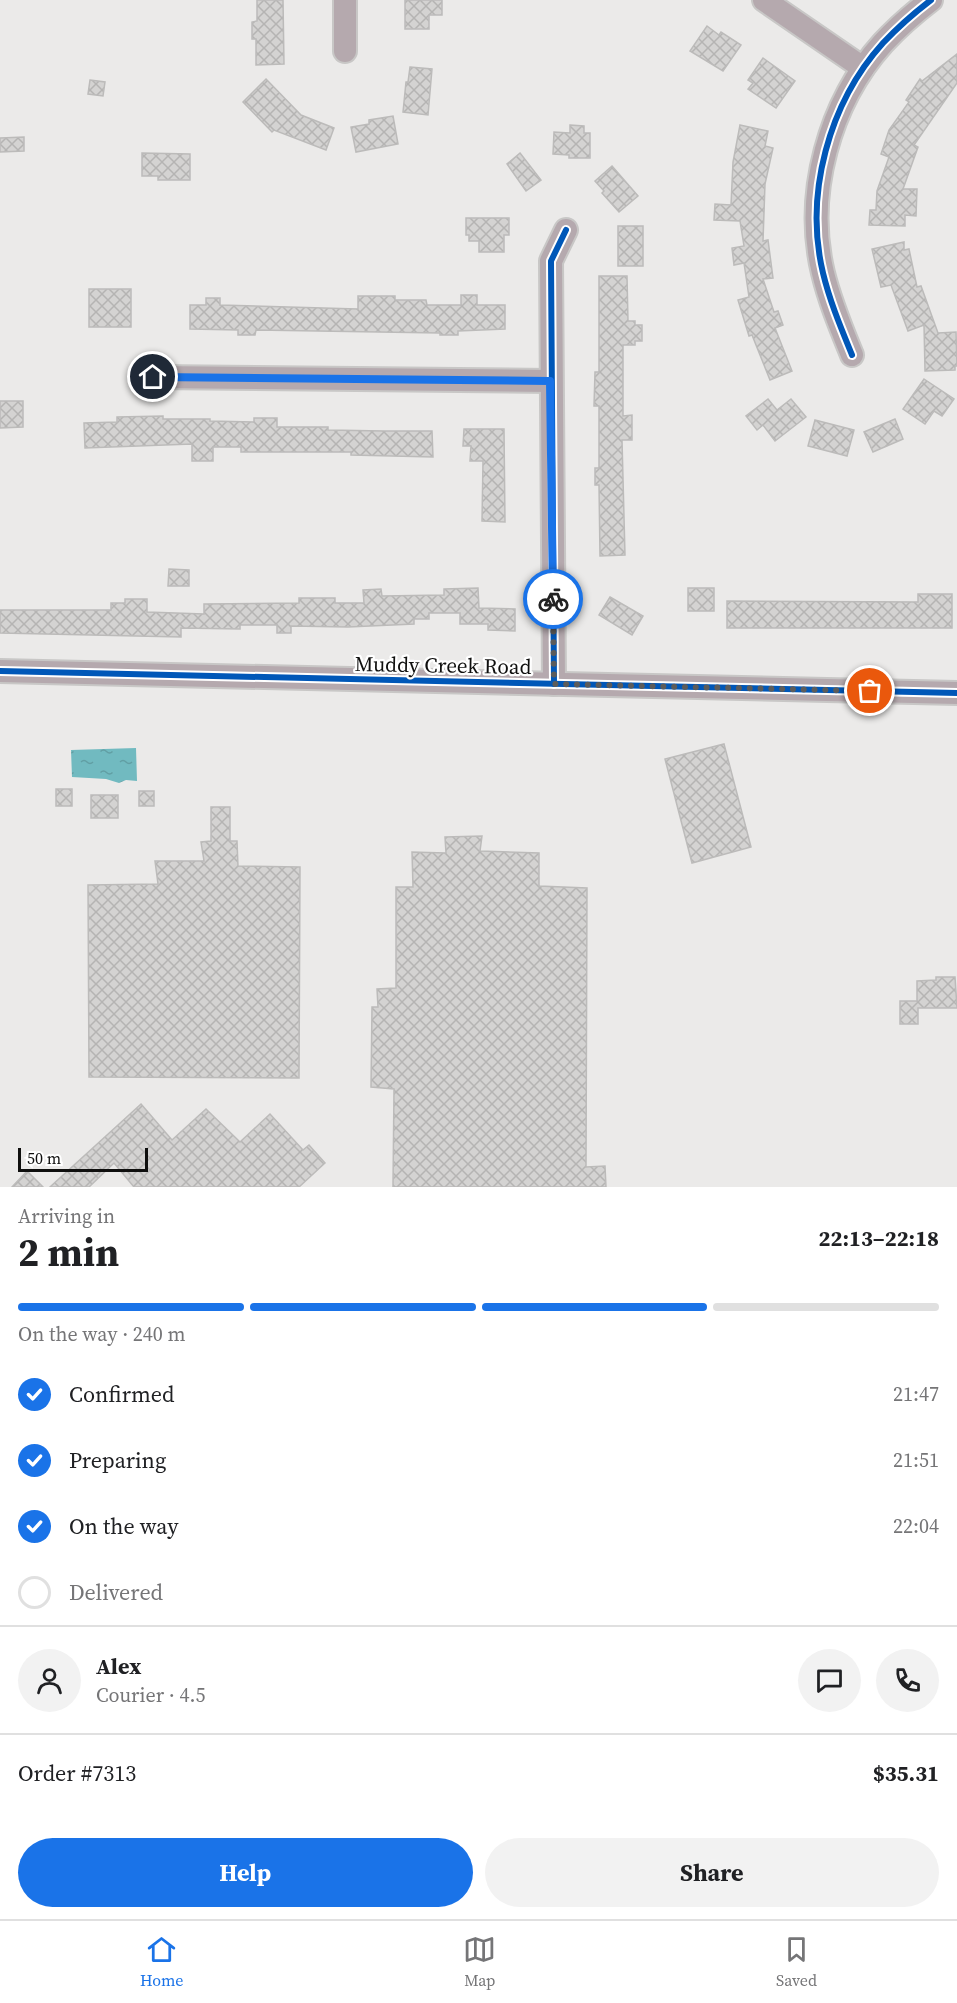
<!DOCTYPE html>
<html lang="en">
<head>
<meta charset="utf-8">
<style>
  :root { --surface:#fff; --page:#f2f2f2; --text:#202124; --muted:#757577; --line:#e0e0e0; --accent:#1a73e8 }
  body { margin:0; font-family:"Source Serif 4",serif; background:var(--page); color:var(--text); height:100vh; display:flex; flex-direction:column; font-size:22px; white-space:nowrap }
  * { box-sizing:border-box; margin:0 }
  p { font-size:20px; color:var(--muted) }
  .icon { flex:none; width:33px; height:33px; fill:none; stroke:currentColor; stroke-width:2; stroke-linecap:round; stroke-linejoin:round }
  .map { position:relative; height:1187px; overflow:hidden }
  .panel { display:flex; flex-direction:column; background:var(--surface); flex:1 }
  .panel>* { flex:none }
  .scale { position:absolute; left:18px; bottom:15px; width:130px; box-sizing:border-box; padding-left:6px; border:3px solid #0f0f0e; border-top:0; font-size:16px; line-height:21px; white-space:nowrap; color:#0f0f0e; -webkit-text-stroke:4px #fff; paint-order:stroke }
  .pin { position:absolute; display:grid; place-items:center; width:51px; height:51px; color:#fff; margin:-26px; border:3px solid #fff; border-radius:50%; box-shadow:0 2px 6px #0007 }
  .courier { position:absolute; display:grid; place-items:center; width:60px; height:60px; margin:-30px; border:4px solid #1a73e8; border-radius:50%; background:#fff; color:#222; box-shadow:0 2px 8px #0007 }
  .headline em { font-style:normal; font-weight:700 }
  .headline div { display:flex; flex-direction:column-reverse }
  .headline { display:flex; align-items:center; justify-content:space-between; height:102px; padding:0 18px }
  h1 { font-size:39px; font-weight:700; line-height:45px }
  .bar { display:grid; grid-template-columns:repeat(4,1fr); gap:9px 6px; align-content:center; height:72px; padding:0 18px }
  .bar i { height:8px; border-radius:4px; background:var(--line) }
  .bar .on { background:var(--accent) }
  .bar p { grid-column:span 4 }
  .line { display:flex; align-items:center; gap:15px; padding:0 18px; border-top:2px solid var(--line) }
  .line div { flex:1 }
  .round { display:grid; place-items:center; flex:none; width:63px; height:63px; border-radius:32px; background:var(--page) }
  ol { padding:0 18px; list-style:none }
  li { display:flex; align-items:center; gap:18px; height:66px }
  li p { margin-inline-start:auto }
  li .icon { padding:6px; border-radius:50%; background:var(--accent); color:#fff; stroke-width:4 }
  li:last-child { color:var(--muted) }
  li i { width:33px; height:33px; border:3px solid var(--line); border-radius:50% }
  .button { display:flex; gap:12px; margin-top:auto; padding:12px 18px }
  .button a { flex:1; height:69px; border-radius:36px; background:var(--accent); color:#fff; font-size:24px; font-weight:700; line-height:69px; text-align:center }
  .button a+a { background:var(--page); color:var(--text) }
  .tabs { display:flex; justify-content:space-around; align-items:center; height:84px; border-top:2px solid var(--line); background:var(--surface); font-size:16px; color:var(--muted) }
  .tabs a { display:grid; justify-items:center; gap:3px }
  .tabs .on { color:var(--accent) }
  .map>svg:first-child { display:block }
  .water { fill:url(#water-ripples) }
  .building { fill:url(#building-cross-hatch); stroke:#bcbbba; stroke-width:1.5 }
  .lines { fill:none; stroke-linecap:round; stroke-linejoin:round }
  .minor-casing { stroke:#c8c7c6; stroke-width:26 }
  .minor { stroke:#b5a9ae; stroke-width:22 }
  .cycleway-casing { stroke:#fff; stroke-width:10 }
  .cycleway { stroke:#0057b8; stroke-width:6 }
  .done { stroke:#5c5c5b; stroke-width:6; stroke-dasharray:0 10.8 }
  .route { stroke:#1a73e8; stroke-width:8 }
  .labels { text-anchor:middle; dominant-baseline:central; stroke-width:4.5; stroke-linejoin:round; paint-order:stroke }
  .street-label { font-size:21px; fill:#0f0f0e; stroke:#fff }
</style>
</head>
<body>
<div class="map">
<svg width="957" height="1187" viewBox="0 0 957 1187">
  <defs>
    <pattern id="water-ripples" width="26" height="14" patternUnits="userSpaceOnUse" patternTransform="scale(1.5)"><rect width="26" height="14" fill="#71bac0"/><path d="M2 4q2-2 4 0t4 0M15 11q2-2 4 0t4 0" fill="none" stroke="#619fa4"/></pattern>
    <pattern id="building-cross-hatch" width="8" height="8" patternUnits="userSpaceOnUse" patternTransform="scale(1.5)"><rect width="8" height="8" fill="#d4d3d2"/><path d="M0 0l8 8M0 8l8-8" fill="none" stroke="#b5b4b3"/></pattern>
  </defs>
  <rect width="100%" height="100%" fill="#ebeae9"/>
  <polygon class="water" points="136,748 137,781 126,780 119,783 106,779 72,777 71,750"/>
  <g class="building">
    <polygon points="257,0 283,0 284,64 256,65 256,39 252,39 252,22 257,21"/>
    <polygon points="405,0 442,0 442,15 429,15 429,29 405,29"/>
    <polygon points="707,26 719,35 721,32 741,45 723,71 690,51"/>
    <polygon points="957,54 957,83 914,145 918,147 903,189 917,189 916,216 905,215 905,226 869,225 870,210 876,210 877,191 889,157 881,154 889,130 909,102 906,100 920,79 922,81"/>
    <polygon points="763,58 795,81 776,108 748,89 753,83 748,80"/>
    <polygon points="410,67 432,69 428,115 403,112 406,82 408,82"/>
    <polygon points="266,79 301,115 334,128 326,150 274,130 272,132 243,102"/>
    <polygon points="90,80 105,82 103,96 88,94"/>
    <polygon points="393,116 398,144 356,152 351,127 369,124 369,120"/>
    <polygon points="570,125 584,126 584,133 590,133 590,158 569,158 569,155 553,154 554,132 570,133"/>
    <polygon points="740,125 768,131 765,146 773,148 765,184 763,241 768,240 773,278 763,279 774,312 778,311 783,325 775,328 792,371 770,380 752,335 749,336 738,300 749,297 744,263 734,265 732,248 744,246 740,221 714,220 715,204 731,205 733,162"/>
    <polygon points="24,137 24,151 0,152 0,138"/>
    <polygon points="142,153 190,154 190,180 158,180 158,176 142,176"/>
    <polygon points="520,153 541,180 526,191 507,164"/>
    <polygon points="612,166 638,196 619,212 602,193 604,191 595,181"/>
    <polygon points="466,218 509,218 509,235 504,235 504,252 479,252 479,241 469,241 469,235 466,235"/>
    <rect x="618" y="226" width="25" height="40"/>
    <polygon points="904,242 904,250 909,249 917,287 921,286 938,333 956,332 957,366 955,366 955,370 925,371 924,325 908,331 891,285 881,287 872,249"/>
    <polygon points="599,276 627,276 628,321 635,321 635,325 642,325 642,341 635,341 635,345 623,345 623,416 632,415 632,440 622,440 625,555 600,556 599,485 595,485 595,468 599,468 599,406 594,406 595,372 599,372"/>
    <rect x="89" y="289" width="42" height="38"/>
    <polygon points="461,295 477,295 477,305 505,305 505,329 458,331 458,335 440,335 440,333 256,330 255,335 238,335 238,330 190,329 190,305 206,305 206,298 220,298 220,305 358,309 358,296 395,296 395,300 426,300 427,305 461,305"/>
    <polygon points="924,379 954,399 942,416 934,411 925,424 903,409"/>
    <polygon points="768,399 777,410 791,399 806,417 775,441 763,425 757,430 746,416"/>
    <polygon points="0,401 23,401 23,427 0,428"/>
    <polygon points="163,416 163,419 210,419 210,421 254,422 254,418 277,418 277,427 328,427 328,430 384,431 432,431 433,457 351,455 351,452 241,452 241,447 213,447 213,461 192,461 192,444 85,448 84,423 117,422 117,417"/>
    <polygon points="895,419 903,439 873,452 864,432"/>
    <polygon points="815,420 854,430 847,456 808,446"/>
    <polygon points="464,429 504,429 505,522 482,521 483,461 470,461 471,446 463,446"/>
    <polygon points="169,569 189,570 189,586 168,586"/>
    <polygon points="478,588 479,608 515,609 515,631 488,630 488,624 460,624 460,613 429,613 429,619 414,619 414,624 348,627 291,626 291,633 277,633 277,625 240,625 240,629 181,628 181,637 0,633 0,610 111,610 111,603 125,603 125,599 147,599 147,612 204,614 204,604 299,603 299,598 335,598 335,603 364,603 363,590 381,589 382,596 444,595 444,589"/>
    <rect x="688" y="588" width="26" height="23"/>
    <polygon points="918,594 952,594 952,628 727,628 727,601 918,602"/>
    <polygon points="610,597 643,616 632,635 599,615"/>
    <polygon points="724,744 751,847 692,863 665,759"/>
    <rect x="56" y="789" width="16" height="17"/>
    <rect x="139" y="791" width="15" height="15"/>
    <rect x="91" y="795" width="27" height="23"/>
    <polygon points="211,807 230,807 230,841 237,841 238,866 300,867 299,1078 89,1077 88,885 158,884 155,861 204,861 201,842 211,841"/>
    <polygon points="482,836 480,851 539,853 539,886 587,888 586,1167 605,1166 606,1187 393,1187 394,1089 371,1087 372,1007 378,1007 377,989 396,988 396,887 413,887 412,852 446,853 445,837"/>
    <polygon points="936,977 955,977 957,1008 918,1008 918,1024 900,1024 900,1001 917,1001 917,981 936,980"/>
    <polygon points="141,1104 172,1140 206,1109 240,1142 270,1114 303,1150 309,1145 325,1163 299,1187 134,1187 114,1163 89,1187 50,1187"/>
    <polygon points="27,1171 43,1187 12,1187"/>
  </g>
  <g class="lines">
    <defs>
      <g id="minor">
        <polyline points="345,0 345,51"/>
        <polyline points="764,0 863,68"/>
        <path d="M 852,355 C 841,328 830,302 823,273 C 804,194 829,103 883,43 C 898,27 914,13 931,0"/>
        <polyline points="153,377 550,381"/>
        <polyline points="0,671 957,693"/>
        <polyline points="554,684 551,261 566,230"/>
      </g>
    </defs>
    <use href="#minor" class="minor-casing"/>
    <use href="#minor" class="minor"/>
    <defs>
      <g id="cycleway">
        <path d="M 852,355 C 841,328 830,302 823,273 C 804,194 829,103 883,43 C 898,27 914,13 931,0"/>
        <polyline points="0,671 957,693"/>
        <polyline points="554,684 551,261 566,230"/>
      </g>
    </defs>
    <use href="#cycleway" class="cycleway-casing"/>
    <use href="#cycleway" class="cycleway"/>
  </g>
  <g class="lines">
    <polyline class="done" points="553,599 554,684 870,691"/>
    <polyline class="route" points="153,377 550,381 553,599"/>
  </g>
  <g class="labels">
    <g class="street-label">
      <text transform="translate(443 665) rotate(1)">Muddy Creek Road</text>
    </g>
  </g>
</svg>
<div class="scale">50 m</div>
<div class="pin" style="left:870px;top:691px;background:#ea580c"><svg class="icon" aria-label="bag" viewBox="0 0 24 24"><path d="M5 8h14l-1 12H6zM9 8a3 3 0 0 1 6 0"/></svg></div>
<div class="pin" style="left:153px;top:377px;background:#1f2937"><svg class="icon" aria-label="home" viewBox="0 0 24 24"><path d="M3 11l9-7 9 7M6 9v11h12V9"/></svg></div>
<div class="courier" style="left:553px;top:599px"><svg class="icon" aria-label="bike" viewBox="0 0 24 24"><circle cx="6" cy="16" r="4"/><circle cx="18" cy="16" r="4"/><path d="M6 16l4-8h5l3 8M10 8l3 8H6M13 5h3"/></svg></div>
</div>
<section class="panel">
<div class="headline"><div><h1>2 min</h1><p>Arriving in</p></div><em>22:13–22:18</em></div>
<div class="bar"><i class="on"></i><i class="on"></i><i class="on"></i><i></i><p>On the way · 240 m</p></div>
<ol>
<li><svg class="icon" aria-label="check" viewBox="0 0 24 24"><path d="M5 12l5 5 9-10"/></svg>Confirmed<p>21:47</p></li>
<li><svg class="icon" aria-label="check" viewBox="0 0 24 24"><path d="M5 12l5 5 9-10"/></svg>Preparing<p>21:51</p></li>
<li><svg class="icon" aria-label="check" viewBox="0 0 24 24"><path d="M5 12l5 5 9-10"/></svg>On the way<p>22:04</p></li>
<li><i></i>Delivered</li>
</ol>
<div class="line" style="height:108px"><a class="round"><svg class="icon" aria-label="person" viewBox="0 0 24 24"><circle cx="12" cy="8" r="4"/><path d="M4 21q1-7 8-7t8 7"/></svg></a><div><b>Alex</b><p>Courier · 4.5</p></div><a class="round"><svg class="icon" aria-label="chat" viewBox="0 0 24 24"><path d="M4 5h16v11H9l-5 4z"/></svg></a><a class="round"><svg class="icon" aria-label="phone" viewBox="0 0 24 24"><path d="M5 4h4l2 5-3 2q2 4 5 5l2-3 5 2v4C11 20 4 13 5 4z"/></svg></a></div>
<div class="line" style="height:78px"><div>Order #7313</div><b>$35.31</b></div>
<div class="button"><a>Help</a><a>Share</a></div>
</section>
<nav class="tabs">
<a class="on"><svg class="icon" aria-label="home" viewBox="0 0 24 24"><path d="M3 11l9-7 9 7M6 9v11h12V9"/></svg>Home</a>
<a><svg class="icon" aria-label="map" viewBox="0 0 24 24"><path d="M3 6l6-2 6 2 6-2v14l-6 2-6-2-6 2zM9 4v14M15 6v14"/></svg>Map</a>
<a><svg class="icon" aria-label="saved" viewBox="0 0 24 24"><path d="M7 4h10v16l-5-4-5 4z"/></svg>Saved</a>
</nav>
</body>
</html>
